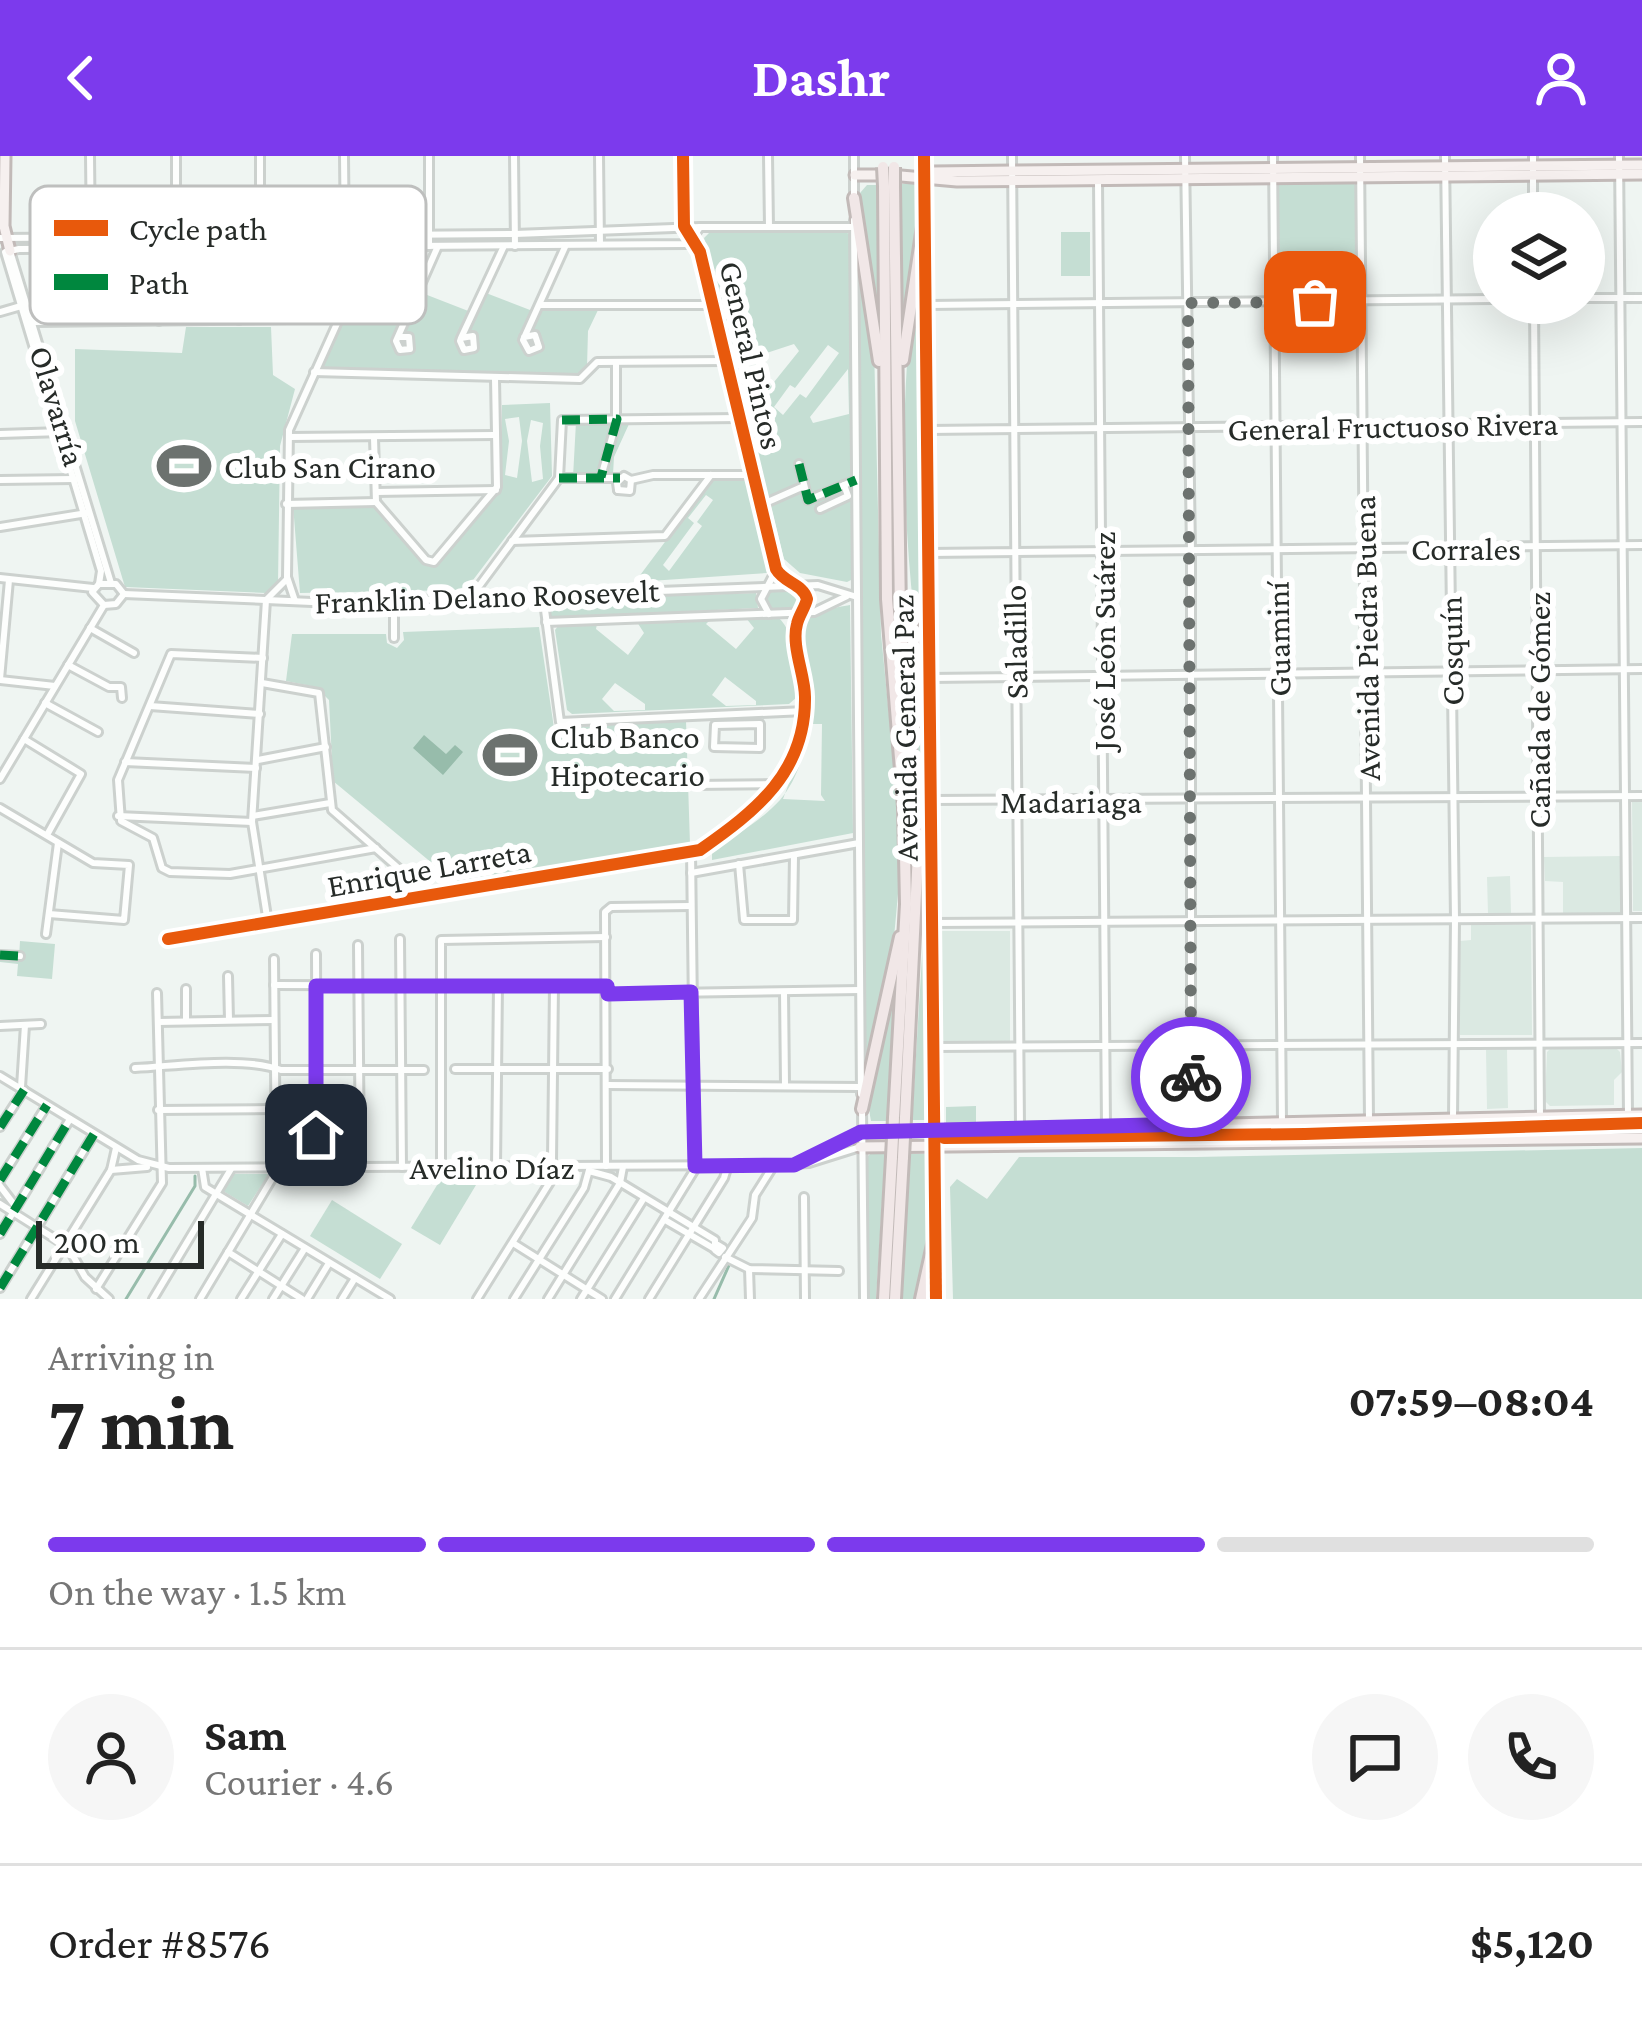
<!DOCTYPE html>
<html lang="en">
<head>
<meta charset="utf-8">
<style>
  :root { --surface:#fff; --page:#f6f6f6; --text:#222; --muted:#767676; --line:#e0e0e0; --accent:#7c3aed }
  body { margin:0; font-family:"Crimson Pro",serif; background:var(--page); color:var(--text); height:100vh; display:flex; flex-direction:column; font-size:45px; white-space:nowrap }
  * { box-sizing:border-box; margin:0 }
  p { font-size:39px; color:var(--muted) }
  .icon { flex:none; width:66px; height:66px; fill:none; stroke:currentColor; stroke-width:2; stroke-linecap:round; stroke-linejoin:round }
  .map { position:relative; height:1143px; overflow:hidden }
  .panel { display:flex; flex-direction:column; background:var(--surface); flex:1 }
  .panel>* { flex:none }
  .controls { position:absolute; left:1473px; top:36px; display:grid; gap:24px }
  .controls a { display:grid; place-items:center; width:132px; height:132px; border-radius:50%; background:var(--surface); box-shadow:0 12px 48px #0002; font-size:60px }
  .scale { position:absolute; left:36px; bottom:30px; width:168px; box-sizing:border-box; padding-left:12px; border:6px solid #262b28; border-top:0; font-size:33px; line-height:42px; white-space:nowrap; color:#262b28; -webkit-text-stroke:9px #fff; paint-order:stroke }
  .pin { position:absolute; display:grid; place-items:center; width:102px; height:102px; color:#fff; margin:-51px; border-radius:24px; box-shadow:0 6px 18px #0006 }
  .courier { position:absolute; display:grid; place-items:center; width:120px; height:120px; margin:-60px; border:9px solid #7c3aed; border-radius:50%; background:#fff; color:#222; box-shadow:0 3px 15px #0007 }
  .headline em { font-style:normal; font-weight:700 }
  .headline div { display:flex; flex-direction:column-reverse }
  .headline { display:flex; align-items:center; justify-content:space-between; height:204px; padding:0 48px }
  h1 { font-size:78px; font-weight:700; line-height:90px }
  .bar { display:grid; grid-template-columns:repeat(4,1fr); gap:18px 12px; align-content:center; height:144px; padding:0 48px }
  .bar i { height:15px; border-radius:9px; background:var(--line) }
  .bar .current { background:var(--accent) }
  .bar p { grid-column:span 4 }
  .line { display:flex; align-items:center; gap:30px; padding:0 48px; border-top:3px solid var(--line) }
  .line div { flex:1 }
  .round { display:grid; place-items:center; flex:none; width:126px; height:126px; border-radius:63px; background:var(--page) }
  header { display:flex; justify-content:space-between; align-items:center; height:156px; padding:0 48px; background:var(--accent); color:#fff; font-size:54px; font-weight:700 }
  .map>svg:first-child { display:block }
  .built { fill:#dbe9e2 }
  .green { fill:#c5ded3; fill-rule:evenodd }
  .water { fill:#97bcab }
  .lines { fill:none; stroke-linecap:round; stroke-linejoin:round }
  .stream { stroke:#97bcab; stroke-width:3 }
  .minor-casing { stroke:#ccd1ce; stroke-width:12 }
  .major-casing { stroke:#c2bab8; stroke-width:15 }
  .highway-casing { stroke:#c2bab8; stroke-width:16 }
  .minor { stroke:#fdfefd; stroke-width:6 }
  .major { stroke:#f6f0ef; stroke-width:9 }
  .highway { stroke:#f1e7e7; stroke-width:10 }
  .highway-bridge-casing { stroke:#c2bab8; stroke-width:16; stroke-linecap:butt }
  .highway-bridge { stroke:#f1e7e7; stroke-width:10 }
  .quiet { stroke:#00873e; stroke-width:9; stroke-dasharray:18 9; stroke-linecap:butt }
  .cycleway-casing { stroke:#fff; stroke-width:20 }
  .cycleway { stroke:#e8590c; stroke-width:12 }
  .done { stroke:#6c726f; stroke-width:12; stroke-dasharray:0 21.6 }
  .route { stroke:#7c3aed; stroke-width:15 }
  .labels { text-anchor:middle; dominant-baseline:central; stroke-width:12; stroke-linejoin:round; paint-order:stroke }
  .street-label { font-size:33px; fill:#262b28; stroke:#fff }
  .poi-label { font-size:33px; fill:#262b28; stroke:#fff; text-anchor:start }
  .key { fill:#fff; stroke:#bebfbe; stroke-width:3 }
  .key-label { font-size:33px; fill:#262b28 }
</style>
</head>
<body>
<header><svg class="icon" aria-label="back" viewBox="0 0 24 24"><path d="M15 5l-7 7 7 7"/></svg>Dashr<svg class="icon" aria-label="person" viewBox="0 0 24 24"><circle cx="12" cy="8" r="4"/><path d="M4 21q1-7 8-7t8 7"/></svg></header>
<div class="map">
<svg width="1642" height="1143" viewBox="0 0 1642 1143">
  <rect width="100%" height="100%" fill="#eff5f2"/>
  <g class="built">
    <polygon points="1632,644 1642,644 1642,755 1633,755"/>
    <polygon points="1620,700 1621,757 1563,757 1563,726 1545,725 1544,701"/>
    <polygon points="1510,720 1511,757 1488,758 1487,721"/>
    <polygon points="1471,769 1531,769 1532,879 1460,879 1460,785 1471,784"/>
    <rect x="938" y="775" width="72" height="110"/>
    <polygon points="1615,891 1620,896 1622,916 1614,924 1614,949 1550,950 1545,945 1547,896 1551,892"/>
    <polygon points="1507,893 1508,952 1487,953 1486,894"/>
  </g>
  <g class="green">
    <polygon points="1351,25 1356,30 1358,138 1355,142 1280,142 1277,28"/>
    <polygon points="901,28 915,28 915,38 920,35 919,75 903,174"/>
    <polygon points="867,29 877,29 878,175 860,37"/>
    <path d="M 844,75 L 849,78 L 853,423 L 847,426 L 800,417 L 784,403 L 704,82 L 709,77 ZM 794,188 L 799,195 L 749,257 L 736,207 ZM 828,189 L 839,197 L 806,242 L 800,238 L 783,259 L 774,251 L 790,229 L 795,232 ZM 848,213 L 849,258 L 813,267 L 810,261 Z"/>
    <rect x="1061" y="76" width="29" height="44"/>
    <polygon points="857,83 874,190 881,478 895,620 899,727 892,803 865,916"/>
    <path d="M 923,87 L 927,561 C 910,444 899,326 907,208 C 909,168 917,127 923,87 Z"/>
    <polygon points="356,136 412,159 422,137 476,158 486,137 530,154 598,154 588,175 587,211 578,221 321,214"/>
    <polygon points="186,171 271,171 273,219 295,233 280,290 278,428 266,437 125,431 75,265 75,193 182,197"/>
    <polygon points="891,213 913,698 912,751 907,634 892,465"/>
    <path d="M 550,247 L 552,320 L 470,428 L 459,434 L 300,437 L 293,349 L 375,348 L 434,410 L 501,333 L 502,249 ZM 519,261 L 522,285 L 517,322 L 505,319 L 509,285 L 505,263 ZM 531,264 L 543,267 L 540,290 L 543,323 L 532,326 L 527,285 Z"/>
    <polygon points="622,265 629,268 614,301 613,318 573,321 576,266"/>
    <path d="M 712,323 L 747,323 L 769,409 L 767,417 L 635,426 ZM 706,339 L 713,344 L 697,366 L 702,370 L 669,415 L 663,409 L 694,367 L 688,362 Z"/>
    <polygon points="771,435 798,435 803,443 794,453 771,453 765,445"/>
    <polygon points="756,437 758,452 551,462 549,444"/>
    <path d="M 850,449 L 853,677 L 712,704 L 712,695 C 734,680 762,664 780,644 C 808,611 812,559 811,518 C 810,503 800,485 802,472 C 803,457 838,451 850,449 ZM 811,568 L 822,568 L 821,639 L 825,645 L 783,643 Z"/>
    <path d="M 778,461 C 798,480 795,514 797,541 L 789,548 L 572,558 L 567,554 L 555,474 L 559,469 ZM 746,462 L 754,472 L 736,493 L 706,468 L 710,464 ZM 637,466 L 644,477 L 628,499 L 596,473 L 597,468 ZM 725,521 L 756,545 L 756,549 L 726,550 L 712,539 ZM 615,527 L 645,548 L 645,554 L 614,555 L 602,543 Z"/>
    <polygon points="539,471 554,572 686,565 690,688 456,727 333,625 329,544 316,531 286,525 292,478 386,478 387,487 397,492 404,484 403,476"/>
    <polygon points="909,482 928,601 928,964 912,964 923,785 925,681"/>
    <polygon points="20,785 55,788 52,823 17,820 18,808 0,806 0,800 19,802"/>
    <path d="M 897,819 L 888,965 L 871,965 C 862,922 885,865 897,819 Z"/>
    <polygon points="976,950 976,969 946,970 946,951"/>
    <polygon points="1642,992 1642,1143 953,1143 950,1031 957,1023 987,1043 1019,1001 1196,1001"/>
    <polygon points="870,998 885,998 876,1143 867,1143 866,1002"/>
    <polygon points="910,998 926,998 929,1003 930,1092 919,1143 902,1143"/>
    <polygon points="485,1014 440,1089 411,1072 445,1016"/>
    <polygon points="234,1018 269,1018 248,1050 223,1035"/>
    <polygon points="332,1044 402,1088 380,1123 310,1080"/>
  </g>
  <polygon class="water" points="424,579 446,598 455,589 463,596 443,619 413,592"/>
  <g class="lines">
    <g class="stream">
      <polyline points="126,1143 195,1030 195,1020"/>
      <polyline points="714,1143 730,1107"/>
    </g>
    <defs>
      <g id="minor">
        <polyline points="90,0 91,86"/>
        <polyline points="176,0 176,93"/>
        <polyline points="260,0 260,80"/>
        <polyline points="344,0 345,91"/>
        <polyline points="429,0 429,90"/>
        <polyline points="514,0 515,90"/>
        <polyline points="599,0 600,88"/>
        <polyline points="768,0 769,71"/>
        <polyline points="854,0 854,44"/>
        <polyline points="924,0 925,56"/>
        <polyline points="1012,0 1020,971"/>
        <polyline points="1185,0 1191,395 1191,985"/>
        <polyline points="1273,0 1282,966"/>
        <polyline points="1360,0 1369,964"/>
        <polyline points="1533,0 1533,57"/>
        <polyline points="1619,0 1628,959"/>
        <polyline points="1098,26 1106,970"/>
        <polyline points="854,64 861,938"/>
        <polyline points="926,76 930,566"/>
        <polyline points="0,82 515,78 700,71"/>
        <polyline points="692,83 700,71 853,71"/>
        <polyline points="236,92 239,164"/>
        <polyline points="81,93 83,165"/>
        <polyline points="10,95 111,427"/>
        <polyline points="1584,142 1642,142"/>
        <polyline points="1534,147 1540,959"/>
        <polyline points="540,149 712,149"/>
        <polyline points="928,149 1494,143"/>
        <polyline points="0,156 21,150"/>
        <polyline points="159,165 160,94"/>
        <polyline points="34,166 288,163 304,150 329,92"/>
        <polyline points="399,181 409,181 410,193 400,194 396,185 438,90"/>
        <polyline points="524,181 535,179 539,191 529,195 523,184 565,91"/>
        <polyline points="461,182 473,180 474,192 464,194 460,185 461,182 504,90"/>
        <polyline points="314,216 580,223 597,206 725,205"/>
        <polyline points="928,274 1642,266"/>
        <polyline points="0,278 62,276"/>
        <polyline points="289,281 495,279"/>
        <polyline points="374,282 376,346 426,404 434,406 497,331 495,223"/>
        <polyline points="799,308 808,344 856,324"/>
        <polyline points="601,321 616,267 616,206"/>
        <polyline points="559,322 620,322"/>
        <polyline points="0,324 74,323"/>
        <polyline points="618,334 617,327 624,320 631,324 653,319 753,319"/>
        <polyline points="618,334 630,335 631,324"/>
        <polyline points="376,336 496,334"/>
        <polyline points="286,348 376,346"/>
        <polyline points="761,349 804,330"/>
        <polyline points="820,353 848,340 844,329"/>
        <polyline points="0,371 87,357"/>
        <polyline points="512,385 665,380 711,319"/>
        <polyline points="929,397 1642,389"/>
        <polyline points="0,422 93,432"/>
        <polyline points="99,428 101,415 5,96 19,93 686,88 692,83"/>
        <polyline points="124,438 312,446 394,445 818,429 857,441"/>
        <polyline points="543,439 560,566 805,555"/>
        <polyline points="471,441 559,322 562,264 739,262"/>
        <polyline points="295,445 287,421 289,274 372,90"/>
        <polyline points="104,449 92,436 99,428 116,428 124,438"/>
        <polyline points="104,449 116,448 124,438"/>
        <polyline points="769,458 761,443 776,414"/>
        <polyline points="546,466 814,456 847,440"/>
        <polyline points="90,472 134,497"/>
        <polyline points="394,482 394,445"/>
        <polyline points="263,502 171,498 118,624 121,665 153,682 162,712 170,716 230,718 376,692"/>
        <polyline points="68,509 109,531 121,531 122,542"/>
        <polyline points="930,522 1642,513"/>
        <polyline points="0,523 9,424"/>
        <polyline points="0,524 55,530"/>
        <polyline points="262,527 319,537 332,654 429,739"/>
        <polyline points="45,547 98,576"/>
        <polyline points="150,550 260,558"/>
        <polygon points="760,568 760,592 714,591 715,569"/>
        <polyline points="24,583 81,618 47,679"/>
        <polyline points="931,598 934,1082"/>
        <polyline points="258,604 326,591"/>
        <polyline points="125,606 256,612"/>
        <polyline points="0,623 104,449"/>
        <polyline points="693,629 780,628"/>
        <polyline points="932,644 1642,640"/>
        <polyline points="0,652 93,707 129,709 124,764 49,758"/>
        <polyline points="118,660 252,666"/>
        <polyline points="253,660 330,647"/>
        <polyline points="739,708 744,764 793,764 794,700"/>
        <polyline points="691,717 859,687"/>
        <polyline points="268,767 252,666 266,444 286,424"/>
        <polyline points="933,767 1642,762"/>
        <polyline points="46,778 58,687"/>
        <path d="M 168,783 L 700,694 C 756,655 806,616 805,541 C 805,519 791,490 797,468 C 799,459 805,452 807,443 C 803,428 784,427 776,413 L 700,96 L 684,70 L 683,0"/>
        <polyline points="400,783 402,1011"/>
        <polyline points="358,789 360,1011"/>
        <polyline points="316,798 317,1011"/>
        <polyline points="0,799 20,800"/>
        <polyline points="228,820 229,864"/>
        <polyline points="274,829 606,830"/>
        <polyline points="186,833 186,865"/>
        <polyline points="784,836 785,928"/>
        <polyline points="608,838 860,834"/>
        <polyline points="158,866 274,864"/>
        <polyline points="0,870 41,868"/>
        <polyline points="934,891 1642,887"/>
        <path d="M 135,912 C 177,910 242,900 281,914 L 424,914"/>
        <polyline points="455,913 608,913"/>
        <polyline points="0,920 138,1004 169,1012 774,1009 809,1007 860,991"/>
        <polyline points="607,929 860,931"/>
        <polyline points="21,931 25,869"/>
        <polyline points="862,951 864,1143"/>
        <polyline points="158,954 275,953"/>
        <polyline points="0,971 24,934"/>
        <polyline points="1442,983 1453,962 1455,763 1445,0"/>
        <polyline points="803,1005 860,976"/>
        <polyline points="606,1010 605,756 611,751 691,750"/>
        <polyline points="441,1011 441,784 606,781"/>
        <polyline points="496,1011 498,830"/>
        <polyline points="202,1012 205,1031 390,1143"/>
        <polyline points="111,1014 116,992"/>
        <polyline points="589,1015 611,1021 715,1084 715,1094 719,1097 723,1092 718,1089"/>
        <polyline points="0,1024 47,949"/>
        <polyline points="0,1030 16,1051"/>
        <polyline points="804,1041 805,1143"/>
        <polyline points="0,1048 68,1091 85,1121 109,1143"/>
        <polyline points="665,1064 713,1092"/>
        <polyline points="0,1078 70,963"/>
        <polyline points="513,1087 602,1143"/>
        <polyline points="935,1095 936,1143"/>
        <polyline points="228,1096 302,1143"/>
        <polyline points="725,1101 749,1113 839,1115"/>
        <polyline points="749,1113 750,1143"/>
        <polyline points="0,1132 94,978"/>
        <polyline points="96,1133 162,1027 157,837"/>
        <polyline points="31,1143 111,1014 147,1011"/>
        <polyline points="153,1143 231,1013"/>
        <polyline points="200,1143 276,1016 274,803"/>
        <polyline points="241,1143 282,1078"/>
        <polyline points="273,1143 305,1092"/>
        <polyline points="307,1143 329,1107"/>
        <polyline points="342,1143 355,1122"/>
        <polyline points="477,1143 555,1018 552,1004 554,830"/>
        <polyline points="514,1143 584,1032 589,1014"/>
        <polyline points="548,1143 620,1027 623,1011"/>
        <polyline points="581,1143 644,1042"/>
        <polyline points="615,1143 695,1013 691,696"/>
        <polyline points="649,1143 724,1022 728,1009"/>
        <polyline points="699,1143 752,1062 755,1039 774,1009"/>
      </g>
      <g id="major">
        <polyline points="5,0 4,70 10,95"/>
        <polyline points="855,19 877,19"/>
        <polyline points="901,20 957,25 1642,18"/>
        <polyline points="924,21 933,16 1012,15 1642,9"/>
        <polyline points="861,976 1642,959"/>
        <polyline points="860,991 1642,982"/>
      </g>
      <g id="highway">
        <polyline points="884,30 887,443 904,651 906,748 894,962"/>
        <polyline points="894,30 900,459 918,696 905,962"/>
        <polyline points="854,42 879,205"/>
        <polyline points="903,204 925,57"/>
        <polyline points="907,442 931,599"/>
        <polyline points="862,953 900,781"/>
        <polyline points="884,1143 892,1001"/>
        <polyline points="895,1143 903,1001"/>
        <polyline points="921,1143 934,1084"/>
      </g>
    </defs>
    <use href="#minor" class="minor-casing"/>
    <use href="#major" class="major-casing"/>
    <use href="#highway" class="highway-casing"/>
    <use href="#minor" class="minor"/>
    <use href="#major" class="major"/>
    <use href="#highway" class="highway"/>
    <defs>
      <g id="highway-bridge">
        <polyline points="883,11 884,30"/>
        <polyline points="894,11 894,30"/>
        <polyline points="892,1001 894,962"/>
        <polyline points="903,1001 905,962"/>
      </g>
    </defs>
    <use href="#highway-bridge" class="highway-bridge-casing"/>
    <use href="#highway-bridge" class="highway-bridge"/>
    <g class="quiet">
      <polyline points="562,264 617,263 601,321"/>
      <polyline points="799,308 808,344 856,324"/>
      <polyline points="559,322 620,322"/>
      <polyline points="0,799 20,800"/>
      <polyline points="0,971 24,934"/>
      <polyline points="0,1024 47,949"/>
      <polyline points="0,1078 70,963"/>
      <polyline points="0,1132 94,978"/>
    </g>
    <defs>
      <g id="cycleway">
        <polyline points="924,0 936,1143"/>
        <path d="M 168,783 L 700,694 C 756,655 806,616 805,541 C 805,519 791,490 797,468 C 799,459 805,452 807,443 C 803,428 784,427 776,413 L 700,96 L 684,70 L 683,0"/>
        <polyline points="944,982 1305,978 1642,967"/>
      </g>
    </defs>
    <use href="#cycleway" class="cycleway-casing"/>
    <use href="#cycleway" class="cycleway"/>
  </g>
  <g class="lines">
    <polyline class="done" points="1191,921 1188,147 1315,146"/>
    <polyline class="route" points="316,979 316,830 607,830 608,838 691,836 695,1010 794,1009 861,976 1191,968 1191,921"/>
  </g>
  <defs>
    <symbol id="stadium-bare" viewBox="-9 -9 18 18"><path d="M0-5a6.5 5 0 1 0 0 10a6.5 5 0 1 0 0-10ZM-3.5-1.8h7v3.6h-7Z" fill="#6c726f" stroke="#fff" stroke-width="2.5" paint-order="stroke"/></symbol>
  </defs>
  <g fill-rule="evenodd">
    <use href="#stadium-bare" x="146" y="272" width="76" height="76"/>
    <use href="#stadium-bare" x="472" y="561" width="76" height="76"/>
  </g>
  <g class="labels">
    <g class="street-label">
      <text transform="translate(752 199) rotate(77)">General Pintos</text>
      <text transform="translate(58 250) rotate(73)">Olavarría</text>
      <text transform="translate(1393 270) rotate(-1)">General Fructuoso Rivera</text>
      <text x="1466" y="392">Corrales</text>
      <text transform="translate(487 440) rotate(-2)">Franklin Delano Roosevelt</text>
      <text transform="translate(1366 482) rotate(-91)">Avenida Piedra Buena</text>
      <text transform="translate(1278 483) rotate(-91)">Guaminí</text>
      <text transform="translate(1103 485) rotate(-90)">José León Suárez</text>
      <text transform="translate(1015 486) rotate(-91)">Saladillo</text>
      <text transform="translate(1451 495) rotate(-91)">Cosquín</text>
      <text transform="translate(1538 554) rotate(-90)">Cañada de Gómez</text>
      <text transform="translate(904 572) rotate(-91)">Avenida General Paz</text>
      <text x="1071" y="645">Madariaga</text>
      <text transform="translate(429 712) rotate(-10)">Enrique Larreta</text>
      <text x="492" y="1011">Avelino Díaz</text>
    </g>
    <g class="poi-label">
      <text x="224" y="310">Club San Cirano</text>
      <text x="550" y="580">Club Banco<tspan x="550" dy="38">Hipotecario</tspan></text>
    </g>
  </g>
  <rect x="30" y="30" width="396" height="138" rx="18" class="key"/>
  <rect x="54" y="64" width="54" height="16" fill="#e8590c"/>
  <rect x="54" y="118" width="54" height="16" fill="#00873e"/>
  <g class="key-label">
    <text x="129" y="84">Cycle path</text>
    <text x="129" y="138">Path</text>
  </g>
</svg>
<div class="controls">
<a><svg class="icon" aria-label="layers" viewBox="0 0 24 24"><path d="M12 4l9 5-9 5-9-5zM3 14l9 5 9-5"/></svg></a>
</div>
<div class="scale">200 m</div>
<div class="pin" style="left:1315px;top:146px;background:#ea580c"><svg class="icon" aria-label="bag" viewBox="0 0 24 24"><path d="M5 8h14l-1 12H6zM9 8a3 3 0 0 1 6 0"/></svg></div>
<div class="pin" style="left:316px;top:979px;background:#1f2937"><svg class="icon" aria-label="home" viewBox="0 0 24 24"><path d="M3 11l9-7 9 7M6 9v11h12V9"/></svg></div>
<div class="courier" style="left:1191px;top:921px"><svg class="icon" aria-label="bike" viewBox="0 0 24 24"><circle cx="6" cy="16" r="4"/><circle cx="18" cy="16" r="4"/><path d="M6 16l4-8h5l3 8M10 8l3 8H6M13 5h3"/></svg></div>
</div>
<section class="panel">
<div class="headline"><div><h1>7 min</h1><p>Arriving in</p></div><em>07:59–08:04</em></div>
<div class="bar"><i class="current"></i><i class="current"></i><i class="current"></i><i></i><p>On the way · 1.5 km</p></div>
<div class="line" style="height:216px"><a class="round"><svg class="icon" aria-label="person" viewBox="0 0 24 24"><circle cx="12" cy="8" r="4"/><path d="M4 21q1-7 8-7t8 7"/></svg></a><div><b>Sam</b><p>Courier · 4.6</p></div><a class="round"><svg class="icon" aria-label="chat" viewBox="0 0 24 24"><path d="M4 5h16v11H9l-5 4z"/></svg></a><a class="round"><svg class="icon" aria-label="phone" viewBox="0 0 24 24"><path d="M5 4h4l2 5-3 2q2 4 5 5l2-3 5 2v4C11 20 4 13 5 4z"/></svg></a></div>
<div class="line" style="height:156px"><div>Order #8576</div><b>$5,120</b></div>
</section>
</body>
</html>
